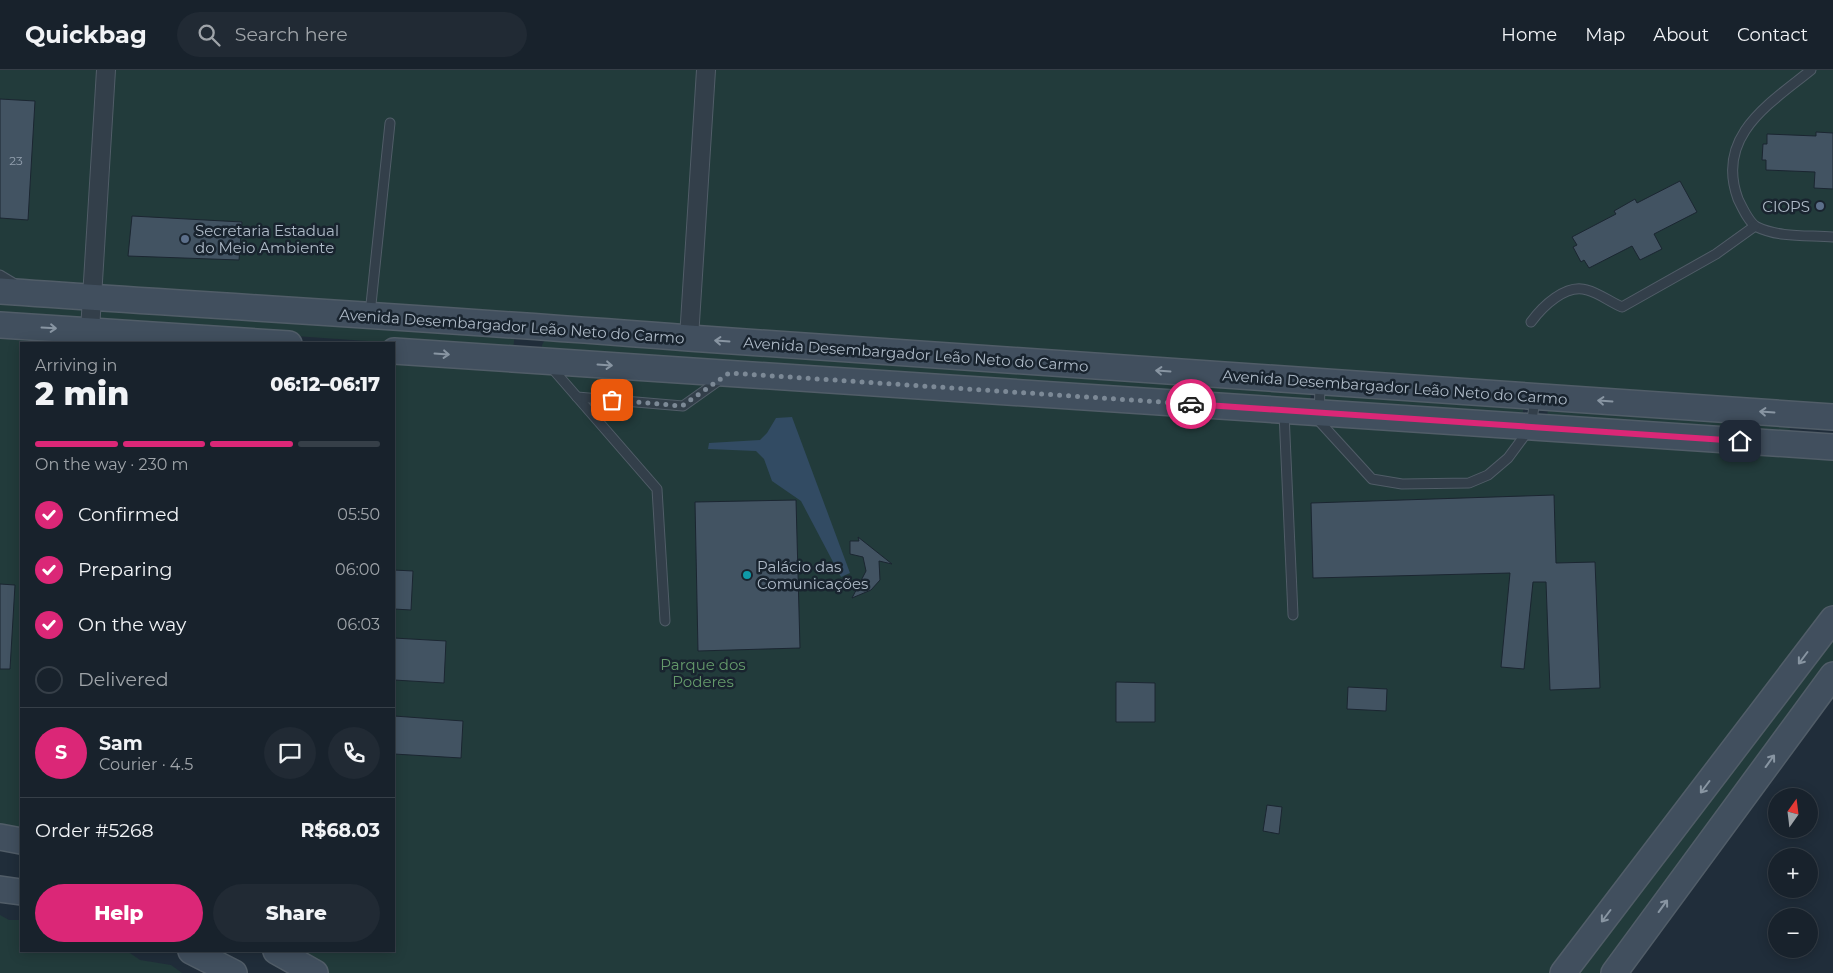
<!DOCTYPE html>
<html lang="en">
<head>
<meta charset="utf-8">
<style>
  :root { --surface:#18222c; --page:#212a34; --text:#f1f3f6; --muted:#9fa4a9; --line:#363f48; --accent:#db2777 }
  body { margin:0; font-family:Montserrat,sans-serif; background:var(--page); color:var(--text); height:100vh; display:flex; flex-direction:column; font-size:19px; white-space:nowrap }
  * { box-sizing:border-box; margin:0 }
  p { font-size:16px; color:var(--muted) }
  .icon { flex:none; width:28px; height:28px; fill:none; stroke:currentColor; stroke-width:2; stroke-linecap:round; stroke-linejoin:round }
  .map { position:relative; flex:1; overflow:hidden }
  .sheet { position:absolute; left:20px; top:272px; width:375px; height:610px; display:flex; flex-direction:column; background:var(--surface); border-radius:0px; box-shadow:0 2px 12px #0003,0 0 0 1px var(--line) }
  .sheet>* { flex:none }
  .needle { width:32px; rotate:14deg }
  .tools { position:absolute; left:1768px; top:718px; display:grid; gap:10px }
  .tools a { display:grid; place-items:center; width:50px; height:50px; border-radius:50%; background:var(--surface); box-shadow:0 2px 12px #0003,0 0 0 1px var(--line); font-size:25px }
  .pin { position:absolute; display:grid; place-items:center; width:42px; height:42px; color:#fff; margin:-21px; border-radius:10px; box-shadow:0 2px 8px #0006 }
  .courier { position:absolute; display:grid; place-items:center; width:50px; height:50px; margin:-25px; border:4px solid #db2777; border-radius:50%; background:#fff; color:#222; box-shadow:0 1px 6px #0007 }
  .headline em { font-style:normal; font-weight:800 }
  .headline div { display:flex; flex-direction:column-reverse }
  .headline { display:flex; align-items:center; justify-content:space-between; height:85px; padding:0 15px }
  h1 { font-size:32px; font-weight:800; line-height:38px }
  .bar { display:grid; grid-template-columns:repeat(4,1fr); gap:8px 5px; align-content:center; height:60px; padding:0 15px }
  .bar i { height:6px; border-radius:4px; background:var(--line) }
  .bar .selected { background:var(--accent) }
  .bar p { grid-column:span 4 }
  .line { display:flex; align-items:center; gap:12px; padding:0 15px; border-top:1px solid var(--line) }
  .line div { flex:1 }
  .round { display:grid; place-items:center; flex:none; width:52px; height:52px; border-radius:26px; background:var(--page) }
  ol { padding:0 15px; list-style:none }
  li { display:flex; align-items:center; gap:15px; height:55px }
  li p { margin-inline-start:auto }
  li .icon { padding:5px; border-radius:50%; background:var(--accent); color:#fff; stroke-width:4 }
  li:last-child { color:var(--muted) }
  li i { width:28px; height:28px; border:2px solid var(--line); border-radius:50% }
  .button { display:flex; gap:10px; margin-top:auto; padding:10px 15px }
  .button a { flex:1; height:58px; border-radius:30px; background:var(--accent); color:#fff; font-size:20px; font-weight:800; line-height:58px; text-align:center }
  .button a+a { background:var(--page); color:var(--text) }
  header { display:flex; align-items:center; gap:30px; box-sizing:border-box; height:70px; padding:0 25px; background:var(--surface); border-bottom:1px solid var(--line) }
  header strong { font-size:24px }
  nav { display:flex; gap:28px; margin-inline-start:auto; font-size:18px }
  .search { width:350px; height:45px; background:var(--page); display:flex; align-items:center; gap:12px; box-sizing:border-box; padding:0 18px; border-radius:28px; color:var(--muted); font-size:19px }
  .map>svg:first-child { display:block }
  .green { fill:#223b3b }
  .water { fill:#324b63 }
  .building { fill:#425362; stroke:#1b2631 }
  .lines { fill:none; stroke-linecap:round; stroke-linejoin:round }
  .lane-casing { stroke:#515d68; stroke-width:11 }
  .street-casing { stroke:#515d68; stroke-width:20 }
  .secondary-casing { stroke:#515d68; stroke-width:28 }
  .lane { stroke:#333f4a; stroke-width:9 }
  .street { stroke:#333f4a; stroke-width:18 }
  .secondary { stroke:#414f5e; stroke-width:25 }
  .oneway { stroke:#8895a2 }
  .done { stroke:#7c8996; stroke-width:5; stroke-dasharray:0 9 }
  .route { stroke:#db2777; stroke-width:6 }
  .service-dot { fill:#5c6f8a; stroke:#19242f; stroke-width:2 }
  .culture-dot { fill:#0f9aa8; stroke:#19242f; stroke-width:2 }
  .labels { text-anchor:middle; dominant-baseline:central; stroke-width:5; stroke-linejoin:round; paint-order:stroke }
  .number-label { font-size:12px; fill:#93a0ae }
  .poi-label { font-size:15px; fill:#aebac7; stroke:#19242f; text-anchor:start }
  .street-label { font-size:15px; fill:#aebac7; stroke:#19242f }
  .park-label { font-size:15px; fill:#64996b; stroke:#19242f }
</style>
</head>
<body>
<header>
<strong>Quickbag</strong>
<div class="search"><svg class="icon" aria-label="search" viewBox="0 0 24 24"><circle cx="10" cy="10" r="6"/><path d="M15 15l6 6"/></svg>Search here</div>
<nav><a>Home</a><a>Map</a><a>About</a><a>Contact</a></nav>
</header>
<div class="map">
<svg width="1833" height="903" viewBox="0 0 1833 903">
  <rect width="100%" height="100%" fill="#202d3a"/>
  <g class="green">
    <polygon points="0,0 1833,0 1833,347 0,221"/>
    <polygon points="0,226 515,261 513,281 0,246"/>
    <polygon points="0,255 289,274 21,274 21,771 0,767"/>
    <polygon points="547,266 1309,318 1311,326 1308,336 543,285 542,275"/>
    <polygon points="394,281 1833,377 1833,549 1563,903 315,903 276,881 394,881"/>
    <polygon points="1324,321 1523,338 1523,346 1324,334"/>
    <polygon points="1548,339 1788,350 1790,360 1787,368 1547,347"/>
    <polygon points="1833,565 1833,598 1608,903 1576,903"/>
    <polygon points="0,845 9,850 21,850 21,881 127,881 140,890 171,895 182,903 0,903"/>
  </g>
  <polygon class="water" points="792,347 850,503 841,507 801,431 772,411 764,389 756,381 708,379 709,373 760,370 767,363 776,348"/>
  <g class="building">
    <polygon points="0,29 35,31 28,150 0,148"/>
    <polygon points="1816,62 1833,63 1833,119 1814,118 1815,102 1766,100 1766,90 1762,90 1763,74 1767,74 1767,64 1816,66"/>
    <polygon points="1680,111 1697,142 1654,164 1662,179 1640,190 1632,176 1589,198 1584,190 1581,192 1573,177 1577,175 1572,167 1616,144 1614,141 1635,129 1637,133"/>
    <polygon points="132,146 242,152 239,190 128,186"/>
    <polygon points="1554,425 1556,493 1595,492 1600,618 1550,620 1546,512 1533,512 1524,599 1501,597 1510,503 1313,508 1311,433"/>
    <polygon points="796,430 800,578 698,581 695,432"/>
    <polygon points="858,467 892,494 879,491 880,510 871,520 852,528 866,501 863,487 850,484 850,471 859,471"/>
    <polygon points="394,500 413,501 411,540 394,539"/>
    <polygon points="0,514 15,515 10,599 0,599"/>
    <polygon points="394,568 446,571 444,613 394,610"/>
    <polygon points="1116,612 1155,613 1155,652 1116,652"/>
    <polygon points="1348,617 1387,619 1386,641 1347,639"/>
    <polygon points="394,646 463,651 461,688 394,684"/>
    <polygon points="1267,735 1282,737 1279,764 1263,761"/>
  </g>
  <g class="lines">
    <defs>
      <g id="lane">
        <path d="M 1811,0 C 1769,34 1715,66 1738,129 C 1742,137 1749,153 1757,157 C 1780,168 1809,165 1833,167"/>
        <polyline points="0,205 15,214"/>
        <polyline points="370,244 390,53"/>
        <path d="M 1531,252 C 1542,237 1566,213 1587,220 C 1599,223 1610,232 1622,237 L 1716,184 L 1755,156"/>
        <polyline points="551,297 657,419 665,551"/>
        <polyline points="1320,314 1319,351 1372,409 1402,414 1469,413 1488,405 1508,388 1531,357 1535,329"/>
        <polyline points="577,327 683,336 721,309"/>
        <polyline points="1284,343 1293,545"/>
      </g>
      <g id="street">
        <polyline points="90,260 106,0"/>
        <polyline points="689,268 706,0"/>
      </g>
      <g id="secondary">
        <path d="M 0,221 C 230,237 460,250 689,268 L 1833,347"/>
        <polyline points="0,255 289,274"/>
        <polyline points="394,281 1833,377"/>
        <polyline points="0,767 21,771"/>
        <polyline points="0,819 21,822"/>
        <polyline points="191,881 234,903"/>
        <polyline points="276,881 315,903"/>
        <polyline points="1563,903 1833,549"/>
        <polyline points="1614,903 1833,605"/>
      </g>
    </defs>
    <use href="#lane" class="lane-casing"/>
    <use href="#street" class="street-casing"/>
    <use href="#secondary" class="secondary-casing"/>
    <use href="#lane" class="lane"/>
    <use href="#street" class="street"/>
    <use href="#secondary" class="secondary"/>
  </g>
  <defs><path id="oneway-shaft" d="M-6 0H5M1.5-3L5.5 0L1.5 3" fill="none" stroke-width="1.6" stroke-linecap="round" stroke-linejoin="round" transform="scale(1.25)"/></defs>
  <g class="oneway">
    <use href="#oneway-shaft" transform="translate(49 258) rotate(3)"/>
    <use href="#oneway-shaft" transform="translate(722 271) rotate(-176)"/>
    <use href="#oneway-shaft" transform="translate(442 284) rotate(4)"/>
    <use href="#oneway-shaft" transform="translate(605 295) rotate(4)"/>
    <use href="#oneway-shaft" transform="translate(1163 301) rotate(-176)"/>
    <use href="#oneway-shaft" transform="translate(1605 331) rotate(-176)"/>
    <use href="#oneway-shaft" transform="translate(1767 342) rotate(-176)"/>
    <use href="#oneway-shaft" transform="translate(1803 588) rotate(127)"/>
    <use href="#oneway-shaft" transform="translate(1770 691) rotate(-54)"/>
    <use href="#oneway-shaft" transform="translate(1705 717) rotate(127)"/>
    <use href="#oneway-shaft" transform="translate(1663 836) rotate(-54)"/>
    <use href="#oneway-shaft" transform="translate(1606 846) rotate(127)"/>
  </g>
  <g class="lines">
    <polyline class="done" points="612,330 682,336 729,303 1191,334"/>
    <polyline class="route" points="1191,334 1740,371"/>
  </g>
  <g class="service-dot">
    <circle cx="1820" cy="136" r="5"/>
    <circle cx="185" cy="169" r="5"/>
  </g>
  <circle class="culture-dot" cx="747" cy="505" r="5"/>
  <g class="labels">
    <g class="number-label">
      <text x="16" y="90">23</text>
    </g>
    <g class="poi-label">
      <text x="1810" y="136" text-anchor="end">CIOPS</text>
      <text x="195" y="160">Secretaria Estadual<tspan x="195" dy="17">do Meio Ambiente</tspan></text>
      <text x="757" y="496">Palácio das<tspan x="757" dy="17">Comunicações</tspan></text>
    </g>
    <g class="street-label">
      <text transform="translate(512 256) rotate(4)">Avenida Desembargador Leão Neto do Carmo</text>
      <text transform="translate(916 284) rotate(4)">Avenida Desembargador Leão Neto do Carmo</text>
      <text transform="translate(1395 317) rotate(4)">Avenida Desembargador Leão Neto do Carmo</text>
    </g>
    <g class="park-label">
      <text x="703" y="594">Parque dos<tspan x="703" dy="17">Poderes</tspan></text>
    </g>
  </g>
</svg>
<div class="tools">
<a><svg class="needle" viewBox="-14 -14 28 28"><path d="M0-13l5 13h-10z" fill="#e53935"/><path d="M0 13l5-13h-10z" fill="#9fa4a9"/></svg></a>
<a>+</a>
<a>−</a>
</div>
<div class="pin" style="left:612px;top:330px;background:#ea580c"><svg class="icon" aria-label="bag" viewBox="0 0 24 24"><path d="M5 8h14l-1 12H6zM9 8a3 3 0 0 1 6 0"/></svg></div>
<div class="pin" style="left:1740px;top:371px;background:#1f2937"><svg class="icon" aria-label="home" viewBox="0 0 24 24"><path d="M3 11l9-7 9 7M6 9v11h12V9"/></svg></div>
<div class="courier" style="left:1191px;top:334px"><svg class="icon" aria-label="car" viewBox="0 0 24 24"><path d="M5 17H2v-5l4-1 3-4h7l3 4 3 1v5h-3M9 17h6M6 11h13"/><circle cx="7" cy="17" r="2"/><circle cx="17" cy="17" r="2"/></svg></div>
<section class="sheet">
<div class="headline"><div><h1>2 min</h1><p>Arriving in</p></div><em>06:12–06:17</em></div>
<div class="bar"><i class="selected"></i><i class="selected"></i><i class="selected"></i><i></i><p>On the way · 230 m</p></div>
<ol>
<li><svg class="icon" aria-label="check" viewBox="0 0 24 24"><path d="M5 12l5 5 9-10"/></svg>Confirmed<p>05:50</p></li>
<li><svg class="icon" aria-label="check" viewBox="0 0 24 24"><path d="M5 12l5 5 9-10"/></svg>Preparing<p>06:00</p></li>
<li><svg class="icon" aria-label="check" viewBox="0 0 24 24"><path d="M5 12l5 5 9-10"/></svg>On the way<p>06:03</p></li>
<li><i></i>Delivered</li>
</ol>
<div class="line" style="height:90px"><b class="round" style="background:var(--accent);color:#fff">S</b><div><b>Sam</b><p>Courier · 4.5</p></div><a class="round"><svg class="icon" aria-label="chat" viewBox="0 0 24 24"><path d="M4 5h16v11H9l-5 4z"/></svg></a><a class="round"><svg class="icon" aria-label="phone" viewBox="0 0 24 24"><path d="M5 4h4l2 5-3 2q2 4 5 5l2-3 5 2v4C11 20 4 13 5 4z"/></svg></a></div>
<div class="line" style="height:65px"><div>Order #5268</div><b>R$68.03</b></div>
<div class="button"><a>Help</a><a>Share</a></div>
</section>
</div>
</body>
</html>
